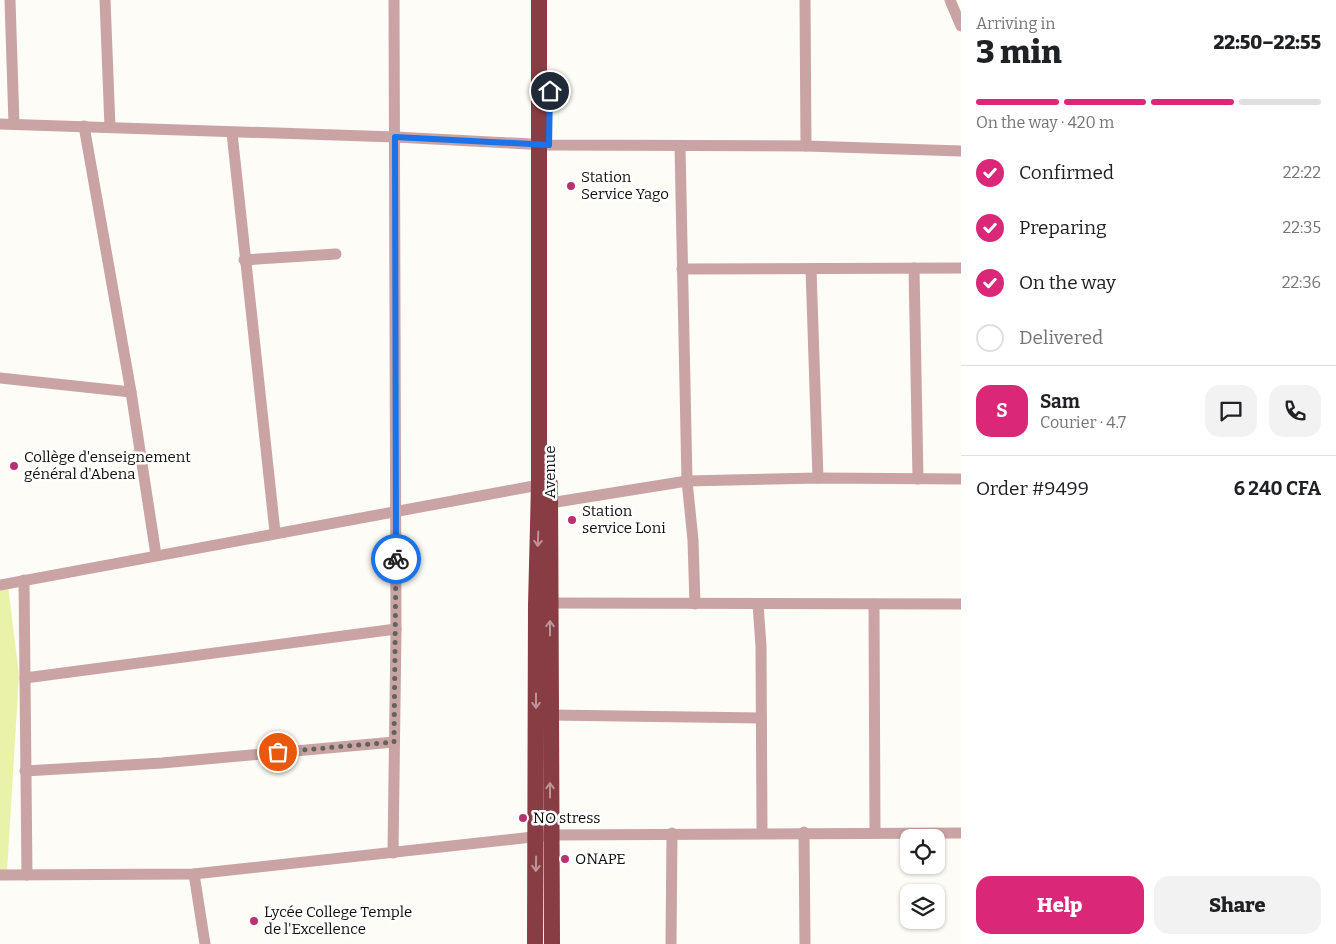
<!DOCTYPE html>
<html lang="en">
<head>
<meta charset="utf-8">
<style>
  :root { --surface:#fff; --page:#f2f2f2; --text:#202124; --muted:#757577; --line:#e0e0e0; --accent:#db2777 }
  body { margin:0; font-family:Bitter,serif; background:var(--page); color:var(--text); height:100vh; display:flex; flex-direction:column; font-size:19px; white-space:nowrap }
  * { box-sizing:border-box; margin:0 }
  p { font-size:16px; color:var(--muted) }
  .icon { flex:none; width:28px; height:28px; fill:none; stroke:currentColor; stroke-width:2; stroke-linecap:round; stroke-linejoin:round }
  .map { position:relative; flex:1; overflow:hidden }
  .sheet { display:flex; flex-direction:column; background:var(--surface); width:375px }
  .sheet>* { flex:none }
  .fabs { position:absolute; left:900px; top:829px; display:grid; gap:10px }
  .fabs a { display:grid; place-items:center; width:45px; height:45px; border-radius:10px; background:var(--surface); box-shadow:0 1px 4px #0004; font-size:25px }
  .pin { position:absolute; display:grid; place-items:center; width:42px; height:42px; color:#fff; margin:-21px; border:2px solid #fff; border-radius:50%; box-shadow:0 1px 5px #0007 }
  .courier { position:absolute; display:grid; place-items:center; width:50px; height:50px; margin:-25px; border:4px solid #1a73e8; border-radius:50%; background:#fff; color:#222; box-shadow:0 1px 6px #0007 }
  .overview em { font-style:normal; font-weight:800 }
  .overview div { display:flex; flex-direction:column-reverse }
  .overview { display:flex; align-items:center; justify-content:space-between; height:85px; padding:0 15px }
  h1 { font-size:32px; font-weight:800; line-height:38px }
  .bar { display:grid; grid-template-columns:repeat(4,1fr); gap:8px 5px; align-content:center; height:60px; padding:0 15px }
  .bar i { height:6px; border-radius:4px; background:var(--line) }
  .bar .on { background:var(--accent) }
  .bar p { grid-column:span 4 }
  .line { display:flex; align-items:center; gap:12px; padding:0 15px; border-top:1px solid var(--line) }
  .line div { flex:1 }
  .round { display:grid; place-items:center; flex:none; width:52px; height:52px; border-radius:15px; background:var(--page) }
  ol { padding:0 15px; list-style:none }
  li { display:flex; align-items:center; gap:15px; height:55px }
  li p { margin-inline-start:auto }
  li .icon { padding:5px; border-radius:50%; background:var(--accent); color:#fff; stroke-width:4 }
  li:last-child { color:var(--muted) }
  li i { width:28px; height:28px; border:2px solid var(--line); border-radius:50% }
  .primary-button { display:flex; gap:10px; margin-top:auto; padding:10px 15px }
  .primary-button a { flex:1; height:58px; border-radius:15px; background:var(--accent); color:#fff; font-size:20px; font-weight:800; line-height:58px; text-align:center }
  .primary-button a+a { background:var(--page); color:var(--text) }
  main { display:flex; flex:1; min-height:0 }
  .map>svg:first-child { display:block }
  .green { fill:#eaf2aa }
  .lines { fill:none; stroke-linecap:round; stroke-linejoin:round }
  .minor { stroke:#caa3a4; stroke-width:11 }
  .highway { stroke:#883c43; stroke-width:16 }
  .oneway { stroke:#be9498 }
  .done { stroke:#62625f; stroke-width:5; stroke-dasharray:0 9 }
  .route { stroke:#1a73e8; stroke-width:6 }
  .poi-dot { fill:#b93171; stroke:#fff; stroke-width:2 }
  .labels { text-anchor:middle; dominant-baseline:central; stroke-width:5; stroke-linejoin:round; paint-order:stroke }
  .poi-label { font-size:15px; fill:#0f0f0d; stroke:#fff; text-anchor:start }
  .street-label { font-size:15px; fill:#0f0f0d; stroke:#fff }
</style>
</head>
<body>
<main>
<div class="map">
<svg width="961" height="944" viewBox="0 0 961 944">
  <rect width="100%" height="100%" fill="#fdfcf6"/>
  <polygon class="green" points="8,586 19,675 7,872 0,872 0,588"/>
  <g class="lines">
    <g class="minor">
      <polyline points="10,0 14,124"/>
      <polyline points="105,0 110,127"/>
      <polyline points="805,0 806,146"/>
      <polyline points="950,0 961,26"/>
      <polyline points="0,124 395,137 549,145 806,146 961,151"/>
      <polyline points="84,126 131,392 156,555"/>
      <polyline points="232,133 275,532"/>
      <polyline points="680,147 687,481 693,540 695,604"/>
      <polyline points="244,260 336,254"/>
      <polyline points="914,268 918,479"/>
      <polyline points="682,269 961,268"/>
      <polyline points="811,269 818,478"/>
      <polyline points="0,378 131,392"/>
      <polyline points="550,503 687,481 818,478 961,479"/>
      <polyline points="24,580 27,875"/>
      <polyline points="0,585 539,485"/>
      <polyline points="550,603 961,604"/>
      <polyline points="758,604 761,646 762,832"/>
      <polyline points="874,604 875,833"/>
      <polyline points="25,678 396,629"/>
      <polyline points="550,715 761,718"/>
      <polyline points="25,771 162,763 394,742"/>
      <polyline points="804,832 805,944"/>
      <polyline points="393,853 396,629 394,0"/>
      <polyline points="194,874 205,944"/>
      <polyline points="0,875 194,874 551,835 961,833"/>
      <polyline points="671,944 672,833"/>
    </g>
    <g class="highway">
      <polyline points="550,484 552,944"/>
      <polyline points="535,944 536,605 539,485 539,0"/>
    </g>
  </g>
  <defs><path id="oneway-shaft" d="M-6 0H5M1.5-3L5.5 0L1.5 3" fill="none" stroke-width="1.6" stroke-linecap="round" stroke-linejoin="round" transform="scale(1.25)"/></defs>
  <g class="oneway">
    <use href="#oneway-shaft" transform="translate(538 539) rotate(92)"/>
    <use href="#oneway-shaft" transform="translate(550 628) rotate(-90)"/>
    <use href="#oneway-shaft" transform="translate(536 701) rotate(90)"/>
    <use href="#oneway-shaft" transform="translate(550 790) rotate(-90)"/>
    <use href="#oneway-shaft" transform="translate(536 864) rotate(91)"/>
  </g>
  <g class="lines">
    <polyline class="done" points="278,752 394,742 396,559"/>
    <polyline class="route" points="396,559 395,137 549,145 550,91"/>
  </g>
  <g class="poi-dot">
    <circle cx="571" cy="186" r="5"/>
    <circle cx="14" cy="466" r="5"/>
    <circle cx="572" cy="520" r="5"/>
    <circle cx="523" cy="818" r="5"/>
    <circle cx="565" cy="859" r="5"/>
    <circle cx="254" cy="921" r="5"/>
  </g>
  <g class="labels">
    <g class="poi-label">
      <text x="581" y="177">Station<tspan x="581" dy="17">Service Yago</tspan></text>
      <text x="24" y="457">Collège d'enseignement<tspan x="24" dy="17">général d'Abena</tspan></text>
      <text x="582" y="511">Station<tspan x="582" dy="17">service Loni</tspan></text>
      <text x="533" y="818">NO stress</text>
      <text x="575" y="859">ONAPE</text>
      <text x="264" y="912">Lycée College Temple<tspan x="264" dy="17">de l'Excellence</tspan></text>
    </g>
    <g class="street-label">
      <text transform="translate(550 472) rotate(-90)">Avenue</text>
    </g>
  </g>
</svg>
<div class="fabs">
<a><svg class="icon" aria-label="locate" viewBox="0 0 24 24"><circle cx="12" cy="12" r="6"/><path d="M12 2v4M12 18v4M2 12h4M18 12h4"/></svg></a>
<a><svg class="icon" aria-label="layers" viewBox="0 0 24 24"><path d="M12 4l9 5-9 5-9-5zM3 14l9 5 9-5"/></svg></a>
</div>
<div class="pin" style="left:278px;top:752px;background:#ea580c"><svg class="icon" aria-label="bag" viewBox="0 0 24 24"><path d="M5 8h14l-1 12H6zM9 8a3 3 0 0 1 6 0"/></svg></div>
<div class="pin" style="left:550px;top:91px;background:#1f2937"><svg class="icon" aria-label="home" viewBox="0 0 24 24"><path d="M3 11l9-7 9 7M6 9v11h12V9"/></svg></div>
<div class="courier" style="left:396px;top:559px"><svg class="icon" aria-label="bike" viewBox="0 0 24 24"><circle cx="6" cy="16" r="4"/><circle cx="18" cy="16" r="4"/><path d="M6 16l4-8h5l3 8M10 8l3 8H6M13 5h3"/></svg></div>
</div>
<section class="sheet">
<div class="overview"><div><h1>3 min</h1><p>Arriving in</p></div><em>22:50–22:55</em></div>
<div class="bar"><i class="on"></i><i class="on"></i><i class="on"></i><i></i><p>On the way · 420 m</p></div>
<ol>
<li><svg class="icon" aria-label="check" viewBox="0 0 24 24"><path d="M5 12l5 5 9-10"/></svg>Confirmed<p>22:22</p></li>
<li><svg class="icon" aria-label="check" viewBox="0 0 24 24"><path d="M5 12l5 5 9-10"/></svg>Preparing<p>22:35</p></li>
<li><svg class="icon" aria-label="check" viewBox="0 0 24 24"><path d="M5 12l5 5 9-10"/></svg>On the way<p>22:36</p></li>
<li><i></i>Delivered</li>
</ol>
<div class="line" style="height:90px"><b class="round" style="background:var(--accent);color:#fff">S</b><div><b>Sam</b><p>Courier · 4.7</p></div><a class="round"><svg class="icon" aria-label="chat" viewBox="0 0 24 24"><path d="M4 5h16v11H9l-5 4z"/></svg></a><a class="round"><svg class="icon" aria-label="phone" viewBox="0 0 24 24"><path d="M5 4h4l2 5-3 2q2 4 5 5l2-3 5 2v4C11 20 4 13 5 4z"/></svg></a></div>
<div class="line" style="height:65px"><div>Order #9499</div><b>6 240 CFA</b></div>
<div class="primary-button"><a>Help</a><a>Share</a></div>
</section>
</main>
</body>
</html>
